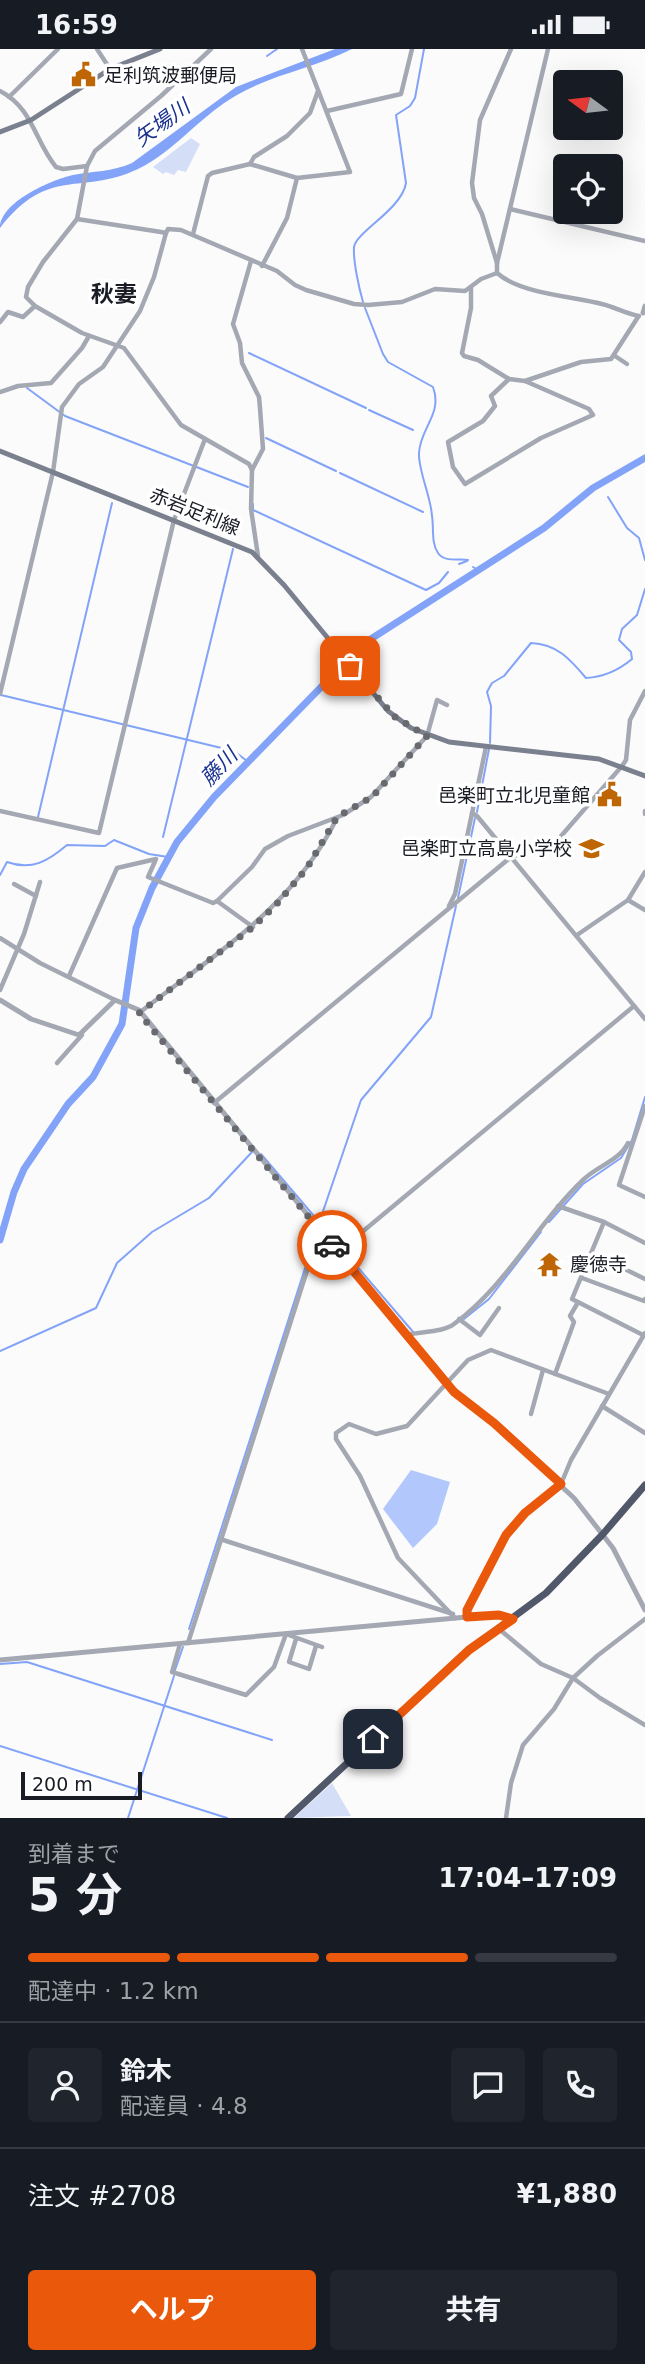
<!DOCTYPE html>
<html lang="ja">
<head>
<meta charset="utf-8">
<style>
  :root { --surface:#171b24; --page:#20242c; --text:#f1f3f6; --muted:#9ea1a6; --line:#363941; --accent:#ea580c }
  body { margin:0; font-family:"DejaVu Sans","Noto Sans JP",sans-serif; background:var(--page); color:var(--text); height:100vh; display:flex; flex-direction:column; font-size:26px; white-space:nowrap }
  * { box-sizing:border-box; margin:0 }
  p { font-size:23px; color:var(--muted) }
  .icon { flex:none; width:38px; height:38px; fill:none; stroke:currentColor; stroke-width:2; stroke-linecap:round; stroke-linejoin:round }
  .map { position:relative; height:1769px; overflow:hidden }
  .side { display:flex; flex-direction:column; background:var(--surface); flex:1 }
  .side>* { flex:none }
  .needle { width:46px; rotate:285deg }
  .controls { position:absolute; left:553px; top:21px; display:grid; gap:14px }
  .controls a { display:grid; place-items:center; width:70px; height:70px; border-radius:7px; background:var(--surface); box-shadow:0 7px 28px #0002; font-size:35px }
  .scale { position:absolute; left:21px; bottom:18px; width:121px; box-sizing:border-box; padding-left:7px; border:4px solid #191c24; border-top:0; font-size:19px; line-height:24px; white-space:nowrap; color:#191c24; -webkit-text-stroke:5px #fff; paint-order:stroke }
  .pin { position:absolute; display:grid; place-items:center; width:60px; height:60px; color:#fff; margin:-30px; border-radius:14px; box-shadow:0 4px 10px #0006 }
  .courier { position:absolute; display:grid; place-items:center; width:70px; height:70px; margin:-35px; border:5px solid #ea580c; border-radius:50%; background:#fff; color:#222; box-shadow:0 2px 9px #0007 }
  .overview em { font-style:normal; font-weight:700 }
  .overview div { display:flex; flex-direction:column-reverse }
  .overview { display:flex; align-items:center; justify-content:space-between; height:119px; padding:0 28px }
  h1 { font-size:46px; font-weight:700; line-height:52px }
  .bar { display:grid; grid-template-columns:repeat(4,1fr); gap:10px 7px; align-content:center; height:84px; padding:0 28px }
  .bar i { height:9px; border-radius:5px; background:var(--line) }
  .bar .current { background:var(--accent) }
  .bar p { grid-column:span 4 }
  .line { display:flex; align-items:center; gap:18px; padding:0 28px; border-top:2px solid var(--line) }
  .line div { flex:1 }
  .round { display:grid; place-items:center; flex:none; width:74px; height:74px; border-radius:7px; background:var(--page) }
  .button { display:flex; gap:14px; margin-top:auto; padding:14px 28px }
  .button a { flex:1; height:80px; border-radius:7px; background:var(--accent); color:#fff; font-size:28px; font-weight:700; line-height:80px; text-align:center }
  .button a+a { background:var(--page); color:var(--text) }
  .status { display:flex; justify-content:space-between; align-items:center; height:49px; padding:0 35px; background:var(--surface); direction:ltr }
  .status svg { height:19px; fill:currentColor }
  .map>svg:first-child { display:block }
  .green { fill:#d4dff7 }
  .forest { fill:#b2c8fc }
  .water { fill:#82a3f7 }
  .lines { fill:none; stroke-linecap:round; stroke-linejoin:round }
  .stream { stroke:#82a3f7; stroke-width:2 }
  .river { stroke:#82a3f7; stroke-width:7 }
  .minor { stroke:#a4a8b2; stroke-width:4.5 }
  .tertiary { stroke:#a4a8b2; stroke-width:5 }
  .secondary { stroke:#7a808e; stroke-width:5 }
  .trunk { stroke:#50586a; stroke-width:7 }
  .done { stroke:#686a6f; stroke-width:7; stroke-dasharray:0 12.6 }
  .route { stroke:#ea580c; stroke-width:9 }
  .labels { text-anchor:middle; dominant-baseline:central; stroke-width:7; stroke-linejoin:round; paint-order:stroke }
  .poi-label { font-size:19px; fill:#191c24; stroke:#fff; text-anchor:start }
  .street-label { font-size:19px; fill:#191c24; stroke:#fff }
  .water-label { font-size:21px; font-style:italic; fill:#1a3290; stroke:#fff }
  .quarter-label { font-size:23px; font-weight:bold; fill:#191c24; stroke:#fff }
</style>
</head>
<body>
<div class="status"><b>16:59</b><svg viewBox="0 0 49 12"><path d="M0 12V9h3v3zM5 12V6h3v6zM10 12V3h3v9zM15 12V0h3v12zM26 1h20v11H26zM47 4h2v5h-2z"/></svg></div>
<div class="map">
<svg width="645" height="1769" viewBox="0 0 645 1769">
  <rect width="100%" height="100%" fill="#fbfbfb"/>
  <g class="green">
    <polygon points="191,89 200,95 186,123 178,121 174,126 166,123 163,125 153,118"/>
    <polygon points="332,1734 351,1767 294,1769"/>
  </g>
  <polygon class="forest" points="411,1421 450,1433 437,1475 413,1499 383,1460"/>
  <path class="water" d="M 335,0 L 352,0 C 315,19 273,25 237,46 C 201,66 175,102 138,120 C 81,147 49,116 0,179 C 0,153 51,131 73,126 C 93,122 112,123 132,114 L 236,38 Z"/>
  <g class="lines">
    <g class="stream">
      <polyline points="267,7 277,0"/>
      <path d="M 363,253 C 359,239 353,212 354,198 C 356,183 402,160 406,134 L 396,66 L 410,57 L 415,49 L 424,0"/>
      <path d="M 365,259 L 383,305 L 388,313 L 433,338 C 443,365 420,379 419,404 C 418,421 431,448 432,467 C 434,479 431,494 438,504 C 445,514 459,509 468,511"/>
      <polyline points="249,304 366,359"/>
      <polyline points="27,339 65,367 248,438"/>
      <polyline points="369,361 413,381"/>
      <polyline points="266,389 336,422"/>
      <polyline points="340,424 423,463"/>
      <polyline points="608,448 627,479 639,489 645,511"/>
      <polyline points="253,455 253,461 426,541 439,534 448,523"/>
      <polyline points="459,515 467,512"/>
      <polyline points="473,518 478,521"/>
      <polyline points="1,646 234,702 247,712"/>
      <path d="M 490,694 L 491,657 L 487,643 L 492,634 L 504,627 L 531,594 C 557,595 570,610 586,629 C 603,628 619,621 632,610 L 631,603 L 619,591 L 622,580 L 637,566 L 645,540"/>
      <polyline points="477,763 489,700"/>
      <polyline points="38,768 112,454"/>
      <polyline points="163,788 233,500"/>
      <path d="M 0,826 L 7,813 C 32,822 48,812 67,796 L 105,797 L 114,791 L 149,805 L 168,808"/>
      <polyline points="458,849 475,769"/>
      <polyline points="261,1105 414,1284"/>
      <polyline points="549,1173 583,1135 621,1109 632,1091 645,1048"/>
      <polyline points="318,1177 361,1051 431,968 456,857"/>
      <polyline points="464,1270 489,1250 541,1183"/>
      <polyline points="0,1302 96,1259 117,1214 152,1183 209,1149 252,1103"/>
      <polyline points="189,1580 317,1182"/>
      <polyline points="0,1615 27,1613 272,1691"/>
      <polyline points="175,1621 183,1598"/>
      <polyline points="0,1697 227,1769"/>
      <polyline points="128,1769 174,1627"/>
    </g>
    <polyline class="river" points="0,1191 14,1143 24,1120 68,1055 93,1028 122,975 136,879 152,839 177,793 214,748 363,595 544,479 593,439 645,409"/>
    <g class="minor">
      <polyline points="97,0 110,20"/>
      <polyline points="211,0 161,47 95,102 87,117 77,170 43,213 28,238 26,248 35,257 82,284 124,299 181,376 249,415 252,421 251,460 258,507"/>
      <path d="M 548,0 L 497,214 L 497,224 C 521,245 572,247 602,255 C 615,258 626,265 639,267"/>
      <path d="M 0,42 C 33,59 35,93 56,118 L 63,120 L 87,117"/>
      <polyline points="9,48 58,0"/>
      <polyline points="327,62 401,45 412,0"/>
      <polyline points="250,115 254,108 287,87 310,64 318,42"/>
      <polyline points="510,160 645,192"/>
      <polyline points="77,170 161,183 166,184 168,180 181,181 277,222 295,236 306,241 354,255 368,256 402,253 435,240 465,242 481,230 497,224"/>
      <polyline points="193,185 208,127 212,124 250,115 297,129 350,123 302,0"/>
      <polyline points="251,212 233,275 240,294 242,314 259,348 260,359 263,400 252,421"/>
      <polyline points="497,214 482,165 474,149 472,134 480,71 511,0"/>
      <polyline points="262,217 287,169 297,129"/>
      <polyline points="471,239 471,259 462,304 464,307 478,311 509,330 525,332 581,313 611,310 638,268"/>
      <polyline points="0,273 8,263 23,268 35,257"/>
      <polyline points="615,307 627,315"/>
      <polyline points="509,330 491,347 495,357 483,372 448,393 453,418 465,435 541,389 593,366 589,360 525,332"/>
      <polyline points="0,343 18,337 51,334 82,299 89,287"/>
      <polyline points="0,645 53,423 62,358 79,335 103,318 140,262 154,228 166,184"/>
      <polyline points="0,762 99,784 174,471 205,390"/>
      <polyline points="645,762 645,765"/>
      <polyline points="472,764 477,767 645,970"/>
      <polyline points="14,835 36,847"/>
      <polyline points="628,851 645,861"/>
      <polyline points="217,852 252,818 265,800 288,787 343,766 371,748 427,687 437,651 447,656"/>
      <polyline points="449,857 455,845 486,698"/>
      <polyline points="577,886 628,851 645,823"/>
      <polyline points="0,889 40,914 115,951"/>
      <polyline points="69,927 117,819 156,810 148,828 213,854 217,852 253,878"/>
      <polyline points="0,941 24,885 40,833"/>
      <path d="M 139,964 C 216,904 292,860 337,769"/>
      <polyline points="57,1014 82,986"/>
      <polyline points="214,1054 511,808 555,794 622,717 626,711 630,671 645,642"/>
      <polyline points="645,1057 619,1136 645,1148"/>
      <polyline points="558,1157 604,1173 645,1194"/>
      <polyline points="604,1173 572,1250 645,1287"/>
      <polyline points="338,1203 634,957"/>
      <polyline points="592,1204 645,1230"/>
      <polyline points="582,1229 644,1252 645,1250"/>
      <polyline points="459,1270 480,1286 499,1259"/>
      <path d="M 407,1286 C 421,1282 442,1284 454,1275 C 507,1236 536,1176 583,1131 C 597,1117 619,1112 628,1094"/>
      <polyline points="555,1325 574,1273 570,1267 577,1255"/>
      <polyline points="602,1357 645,1384"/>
      <polyline points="531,1365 543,1321"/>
      <polyline points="220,1490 453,1565"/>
      <polyline points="467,1568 478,1536 506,1486 525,1464 561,1435 571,1411 645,1284"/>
      <polyline points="455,1569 398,1509 360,1427 336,1390 336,1384 349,1375 376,1385 407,1377 468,1311 491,1301 609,1345"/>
      <polyline points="499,1580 541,1615 573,1629 600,1649 645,1676"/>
      <polyline points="296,1590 289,1613 309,1620 316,1597"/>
      <polyline points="188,1594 320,1181"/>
      <polyline points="180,1595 172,1623 246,1646 274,1618 286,1585 322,1598"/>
      <polyline points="506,1769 511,1734 523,1696 554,1660 573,1629 597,1607 645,1570"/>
    </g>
    <g class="tertiary">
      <polyline points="643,264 645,257"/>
      <polyline points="0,951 31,970 79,986 115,951 139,961 447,1335 493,1374 574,1449 613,1499 645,1561"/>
      <polyline points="0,1611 467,1568 499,1566 512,1570"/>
    </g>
    <g class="secondary">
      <polyline points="0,83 31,71 110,20 160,0"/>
      <polyline points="0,402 252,503 284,536 388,662 411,679 449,693 599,710 645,727"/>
    </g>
    <polyline class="trunk" points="288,1769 469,1601 546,1544 603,1485 645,1436"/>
  </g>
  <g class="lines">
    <polyline class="done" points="332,1196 139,964 253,878 275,857 307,819 337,768 372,748 427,687 395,668 350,617"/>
    <polyline class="route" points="332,1196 454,1343 494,1374 561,1435 525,1464 506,1486 467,1561 467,1568 499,1566 513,1570 469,1601 373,1690"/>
  </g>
  <defs>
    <symbol id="civic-bare" viewBox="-9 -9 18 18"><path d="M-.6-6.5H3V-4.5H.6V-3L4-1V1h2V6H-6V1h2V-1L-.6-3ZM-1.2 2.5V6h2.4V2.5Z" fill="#be6504" stroke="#fff" stroke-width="2.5" paint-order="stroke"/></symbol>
    <symbol id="school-bare" viewBox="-9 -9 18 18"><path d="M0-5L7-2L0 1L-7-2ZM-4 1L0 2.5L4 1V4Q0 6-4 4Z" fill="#be6504" stroke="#fff" stroke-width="2.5" paint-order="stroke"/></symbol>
    <symbol id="temple-bare" viewBox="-9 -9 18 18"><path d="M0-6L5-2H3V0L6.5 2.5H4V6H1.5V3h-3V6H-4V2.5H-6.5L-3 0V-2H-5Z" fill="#be6504" stroke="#fff" stroke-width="2.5" paint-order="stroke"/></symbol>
  </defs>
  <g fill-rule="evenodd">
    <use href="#civic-bare" x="66" y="8" width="35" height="35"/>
    <use href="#civic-bare" x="592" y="728" width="35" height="35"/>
    <use href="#school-bare" x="574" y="782" width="35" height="35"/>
    <use href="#temple-bare" x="532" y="1198" width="35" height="35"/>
  </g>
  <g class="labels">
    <g class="poi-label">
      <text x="104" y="26">足利筑波郵便局</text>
      <text x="590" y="746" text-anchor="end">邑楽町立北児童館</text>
      <text x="572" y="799" text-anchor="end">邑楽町立高島小学校</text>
      <text x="570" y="1215">慶徳寺</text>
    </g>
    <g class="street-label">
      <text transform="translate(195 462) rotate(22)">赤岩足利線</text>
    </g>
    <g class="water-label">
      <text transform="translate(162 74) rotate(-36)">矢場川</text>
      <text transform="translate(219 718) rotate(-46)">藤川</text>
    </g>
    <g class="quarter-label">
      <text x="114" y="245">秋妻</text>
    </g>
  </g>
</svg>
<div class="controls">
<a><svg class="needle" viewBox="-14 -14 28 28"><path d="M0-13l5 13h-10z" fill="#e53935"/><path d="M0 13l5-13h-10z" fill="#9ea1a6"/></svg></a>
<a><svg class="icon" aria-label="locate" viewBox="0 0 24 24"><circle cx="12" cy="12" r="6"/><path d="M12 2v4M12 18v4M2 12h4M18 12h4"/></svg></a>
</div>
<div class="scale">200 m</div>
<div class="pin" style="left:350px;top:617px;background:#ea580c"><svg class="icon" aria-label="bag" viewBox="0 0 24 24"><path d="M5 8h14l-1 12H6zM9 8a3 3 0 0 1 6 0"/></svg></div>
<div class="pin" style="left:373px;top:1690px;background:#1f2937"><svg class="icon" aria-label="home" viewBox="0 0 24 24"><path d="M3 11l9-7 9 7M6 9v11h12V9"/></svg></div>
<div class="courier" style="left:332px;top:1196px"><svg class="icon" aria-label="car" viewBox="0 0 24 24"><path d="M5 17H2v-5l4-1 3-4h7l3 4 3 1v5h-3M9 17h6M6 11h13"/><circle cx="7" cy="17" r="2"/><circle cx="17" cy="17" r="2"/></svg></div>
</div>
<section class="side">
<div class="overview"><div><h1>5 分</h1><p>到着まで</p></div><em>17:04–17:09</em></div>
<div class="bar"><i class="current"></i><i class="current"></i><i class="current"></i><i></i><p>配達中 · 1.2 km</p></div>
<div class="line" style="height:126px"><a class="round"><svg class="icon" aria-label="person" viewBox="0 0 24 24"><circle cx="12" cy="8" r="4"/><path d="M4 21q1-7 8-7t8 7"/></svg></a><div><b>鈴木</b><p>配達員 · 4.8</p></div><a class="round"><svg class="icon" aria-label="chat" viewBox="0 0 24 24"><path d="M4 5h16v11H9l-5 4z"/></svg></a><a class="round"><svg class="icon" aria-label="phone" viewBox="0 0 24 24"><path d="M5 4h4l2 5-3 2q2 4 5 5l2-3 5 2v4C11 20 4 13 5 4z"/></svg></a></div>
<div class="line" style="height:91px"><div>注文 #2708</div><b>¥1,880</b></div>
<div class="button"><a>ヘルプ</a><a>共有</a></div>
</section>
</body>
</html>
